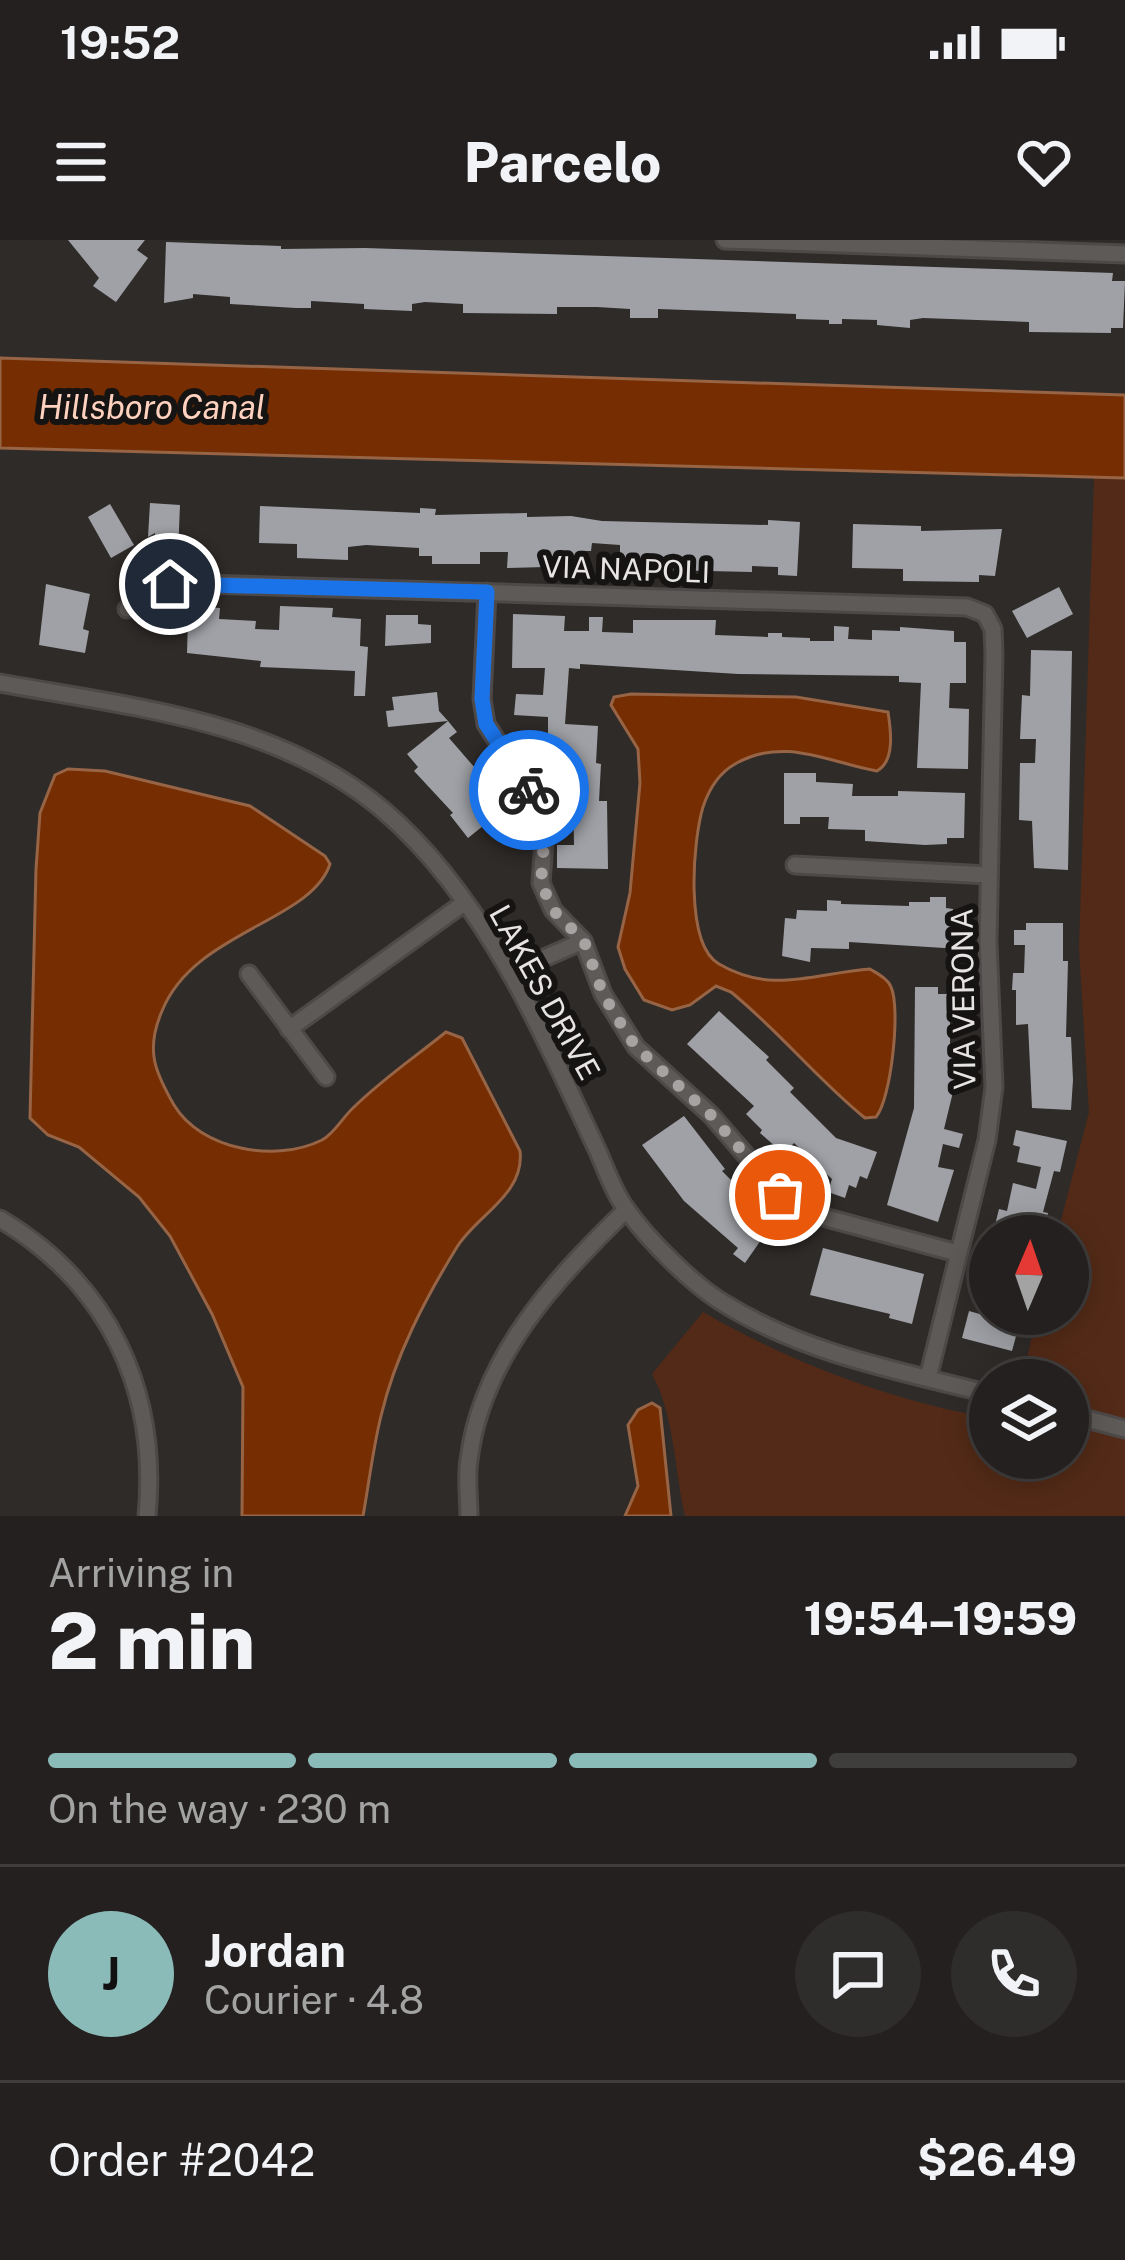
<!DOCTYPE html>
<html lang="en">
<head>
<meta charset="utf-8">
<style>
  :root { --surface:#23201f; --page:#2f2d2c; --text:#f1f3f6; --muted:#a3a3a4; --line:#403e3d; --accent:#8bbbb9 }
  body { margin:0; font-family:"Public Sans",sans-serif; background:var(--page); color:var(--text); height:100vh; display:flex; flex-direction:column; font-size:45px; white-space:nowrap }
  * { box-sizing:border-box; margin:0 }
  p { font-size:39px; color:var(--muted) }
  .icon { flex:none; width:66px; height:66px; fill:none; stroke:currentColor; stroke-width:2; stroke-linecap:round; stroke-linejoin:round }
  .map { position:relative; height:1276px; overflow:hidden }
  .side { display:flex; flex-direction:column; background:var(--surface); flex:1 }
  .side>* { flex:none }
  .needle { width:78px; rotate:2deg }
  .controls { position:absolute; left:969px; top:975px; display:grid; gap:24px }
  .controls a { display:grid; place-items:center; width:120px; height:120px; border-radius:50%; background:var(--surface); box-shadow:0 6px 30px #0003,0 0 0 3px var(--line); font-size:60px }
  .pin { position:absolute; display:grid; place-items:center; width:102px; height:102px; color:#fff; margin:-51px; border:6px solid #fff; border-radius:50%; box-shadow:0 3px 12px #0007 }
  .courier { position:absolute; display:grid; place-items:center; width:120px; height:120px; margin:-60px; border:9px solid #1a73e8; border-radius:50%; background:#fff; color:#222; box-shadow:0 3px 15px #0007 }
  .summary em { font-style:normal; font-weight:800 }
  .summary div { display:flex; flex-direction:column-reverse }
  .summary { display:flex; align-items:center; justify-content:space-between; height:204px; padding:0 48px }
  h1 { font-size:78px; font-weight:800; line-height:90px }
  .bar { display:grid; grid-template-columns:repeat(4,1fr); gap:18px 12px; align-content:center; height:144px; padding:0 48px }
  .bar i { height:15px; border-radius:9px; background:var(--line) }
  .bar .active { background:var(--accent) }
  .bar p { grid-column:span 4 }
  .line { display:flex; align-items:center; gap:30px; padding:0 48px; border-top:3px solid var(--line) }
  .line div { flex:1 }
  .round { display:grid; place-items:center; flex:none; width:126px; height:126px; border-radius:63px; background:var(--page) }
  .status { display:flex; justify-content:space-between; align-items:center; height:84px; padding:0 60px; background:var(--surface); direction:ltr }
  .status svg { height:33px; fill:currentColor }
  header { display:flex; justify-content:space-between; align-items:center; height:156px; padding:0 48px; background:var(--surface); font-size:54px; font-weight:800 }
  .map>svg:first-child { display:block }
  .green { fill:#532a17 }
  .water { fill:#752d01; stroke:#976445; stroke-width:3 }
  .building { fill:#9fa1a6 }
  .lines { fill:none; stroke-linecap:round; stroke-linejoin:round }
  .minor-casing { stroke:#4d4948; stroke-width:21 }
  .minor { stroke:#5e5a58; stroke-width:15 }
  .done { stroke:#a7a3a2; stroke-width:12; stroke-dasharray:0 21.6 }
  .route { stroke:#1a73e8; stroke-width:15 }
  .labels { text-anchor:middle; dominant-baseline:central; stroke-width:12; stroke-linejoin:round; paint-order:stroke }
  .street-label { font-size:30px; fill:#e7e4e3; stroke:#161413 }
  .water-label { font-size:33px; font-style:italic; fill:#ffd2bf; stroke:#161413 }
</style>
</head>
<body>
<div class="status"><b>19:52</b><svg viewBox="0 0 49 12"><path d="M0 12V9h3v3zM5 12V6h3v6zM10 12V3h3v9zM15 12V0h3v12zM26 1h20v11H26zM47 4h2v5h-2z"/></svg></div>
<header><svg class="icon" aria-label="menu" viewBox="0 0 24 24"><path d="M4 6h16M4 12h16M4 18h16"/></svg>Parcelo<svg class="icon" aria-label="heart" viewBox="0 0 24 24"><path d="M12 20l-8-8c-3-5 5-10 8-4 3-6 11-1 8 4z"/></svg></header>
<div class="map">
<svg width="1125" height="1276" viewBox="0 0 1125 1276">
  <rect width="100%" height="100%" fill="#2f2b29"/>
  <path class="green" d="M 1094,237 L 1125,238 L 1125,1276 L 685,1276 C 674,1229 675,1177 652,1134 L 703,1072 C 789,1122 892,1161 990,1178 L 990,1218 L 1068,1218 L 1068,1140 L 1022,1140 L 1037,1074 L 1068,1074 L 1068,996 L 1057,996 L 1089,872 L 1079,708 Z"/>
  <g class="water">
    <polygon points="0,118 1125,155 1125,238 0,208"/>
    <path d="M 631,454 L 796,457 L 888,472 C 891,491 895,521 877,531 C 827,522 784,496 735,524 C 719,533 709,549 703,567 C 693,600 684,704 719,724 C 772,755 815,733 870,729 C 878,734 888,739 891,747 C 901,768 891,860 876,877 L 865,878 C 817,839 779,791 731,752 L 716,746 L 690,765 L 672,770 L 644,760 L 625,729 L 618,707 L 630,653 L 640,543 L 638,509 L 611,465 L 614,457 Z"/>
    <path d="M 68,529 L 105,531 L 250,566 L 325,616 L 330,624 C 311,682 194,691 162,771 C 145,810 155,832 174,865 C 201,910 276,923 322,900 C 334,894 343,877 353,868 C 381,840 415,817 446,792 L 462,798 L 520,911 C 525,954 477,975 457,1007 C 425,1059 395,1116 381,1176 C 373,1208 369,1243 363,1276 L 242,1276 L 243,1147 L 212,1074 L 170,996 L 139,957 L 79,907 L 48,895 L 30,878 L 36,629 L 40,573 L 55,535 Z"/>
    <polygon points="652,1163 660,1168 671,1276 625,1276 638,1246 628,1185 638,1170"/>
  </g>
  <g class="building">
    <polygon points="68,0 145,0 137,10 148,18 116,62 93,46 99,38"/>
    <polygon points="166,2 281,6 281,9 365,8 1113,33 1112,41 1125,41 1123,88 1111,88 1111,93 1029,92 1029,82 923,78 910,80 910,88 877,85 877,80 842,79 842,84 829,84 829,80 796,79 796,74 658,69 658,78 630,78 630,69 597,67 557,67 557,74 463,73 463,64 425,62 412,64 412,71 364,69 364,64 311,61 311,68 296,68 230,64 230,57 193,54 193,58 164,63"/>
    <polygon points="150,263 180,265 178,313 154,312 155,293 148,297"/>
    <polygon points="110,264 134,305 111,318 88,277"/>
    <polygon points="260,266 420,273 420,268 436,269 435,275 527,273 527,277 571,276 602,281 768,285 768,280 800,282 797,336 778,335 778,327 752,326 752,332 620,329 620,305 592,303 591,311 584,311 583,326 507,328 508,312 480,312 480,324 432,324 432,316 419,316 419,308 366,305 348,307 348,320 297,318 297,304 259,303"/>
    <polygon points="853,284 921,286 921,291 1002,289 995,336 979,335 979,342 903,341 903,329 852,328"/>
    <polygon points="46,344 90,354 83,389 89,391 85,413 39,405"/>
    <polygon points="1059,347 1073,374 1027,398 1012,371"/>
    <polygon points="280,366 333,368 332,377 361,379 360,406 368,407 365,456 354,456 355,431 260,427 261,421 187,413 188,378 197,378 198,367 220,368 219,379 256,381 255,389 279,390"/>
    <polygon points="513,374 565,376 564,391 589,391 589,377 603,377 602,392 633,393 633,380 716,380 715,395 768,397 768,393 782,393 782,397 810,398 810,401 834,401 834,386 849,387 848,399 872,400 872,390 900,391 900,387 954,391 954,402 966,402 966,443 950,443 949,468 969,469 968,529 917,528 921,443 899,442 899,436 738,434 580,424 580,429 569,428 565,484 598,486 596,523 601,524 599,561 607,561 608,629 557,628 557,605 574,605 573,552 565,552 566,537 548,536 548,477 514,475 516,454 543,455 545,428 512,428"/>
    <polygon points="386,375 418,375 418,384 431,385 431,403 385,406"/>
    <polygon points="1031,410 1072,411 1068,630 1034,628 1032,581 1019,580 1020,523 1035,523 1036,499 1020,499 1022,455 1030,456"/>
    <polygon points="437,452 439,471 448,481 388,487 386,471 394,470 392,457"/>
    <polygon points="448,481 457,492 449,498 508,566 468,598 450,575 453,573 414,531 418,527 407,514"/>
    <polygon points="784,533 816,533 816,542 853,544 852,556 898,556 898,551 965,553 964,598 947,598 947,604 925,605 865,601 865,590 828,589 829,577 800,577 800,584 784,584"/>
    <polygon points="930,657 946,657 946,668 953,669 953,681 961,681 960,709 849,702 849,709 811,708 810,722 782,716 785,678 796,679 797,670 827,671 827,660 841,661 841,664 909,666 909,662 930,662"/>
    <polygon points="1026,683 1063,683 1063,721 1068,721 1066,797 1071,797 1073,840 1071,870 1032,868 1028,784 1016,785 1016,750 1012,750 1013,733 1024,733 1025,705 1014,705 1014,690 1026,690"/>
    <polygon points="915,747 938,747 938,754 964,754 959,779 950,779 950,805 969,806 969,820 965,820 963,852 953,852 944,889 963,894 959,908 943,904 938,927 954,930 938,982 887,965 914,868"/>
    <polygon points="719,771 769,817 766,820 794,848 790,852 836,898 877,912 867,939 860,936 856,948 849,945 845,958 828,952 832,939 794,903 784,914 760,893 762,890 746,874 754,866 687,804"/>
    <polygon points="684,876 725,929 722,931 752,961 775,974 770,980 773,983 745,1023 733,1014 738,1008 684,961 642,905"/>
    <polygon points="1016,890 1067,901 1060,932 1054,931 1043,972 1048,973 1043,996 993,993 999,969 1007,971 1013,943 1036,949 1041,927 1017,922 1020,907 1013,905"/>
    <polygon points="823,1008 924,1034 912,1084 889,1078 890,1074 810,1055"/>
    <polygon points="969,1071 1019,1085 1012,1111 962,1098"/>
  </g>
  <g class="lines">
    <defs>
      <g id="minor">
        <polyline points="725,0 1125,14"/>
        <polyline points="487,352 482,459 486,484 536,561 544,601 541,643 553,670 583,701 603,754 636,807 711,875 780,955 827,978 957,1013"/>
        <polyline points="127,369 170,343 967,367 985,374 993,389 994,414 988,702 994,847 987,900 928,1138"/>
        <path d="M 0,443 C 131,467 277,480 383,570 C 434,613 478,676 511,734 C 542,789 568,848 595,905 C 605,926 613,952 627,970 C 648,1000 694,1046 725,1064 C 806,1114 899,1131 990,1154"/>
        <polyline points="795,625 989,635"/>
        <polyline points="510,733 583,701"/>
        <polyline points="249,734 326,837"/>
        <polyline points="289,789 464,663"/>
        <path d="M 0,979 C 109,1044 159,1151 147,1276"/>
        <polyline points="1068,1174 1125,1189"/>
        <path d="M 469,1276 C 469,1258 466,1238 469,1220 C 481,1118 556,1038 626,970"/>
      </g>
    </defs>
    <use href="#minor" class="minor-casing"/>
    <use href="#minor" class="minor"/>
  </g>
  <g class="lines">
    <polyline class="done" points="529,550 536,561 544,601 541,643 553,670 584,701 603,754 619,781 636,807 711,875 780,955"/>
    <polyline class="route" points="170,344 487,352 482,459 486,484 529,550"/>
  </g>
  <g class="labels">
    <g class="street-label">
      <text transform="translate(626 329) rotate(2)">VIA NAPOLI</text>
      <text transform="translate(545 752) rotate(61)">LAKES DRIVE</text>
      <text transform="translate(963 759) rotate(-91)">VIA VERONA</text>
    </g>
    <g class="water-label">
      <text x="152" y="167">Hillsboro Canal</text>
    </g>
  </g>
</svg>
<div class="controls">
<a><svg class="needle" viewBox="-14 -14 28 28"><path d="M0-13l5 13h-10z" fill="#e53935"/><path d="M0 13l5-13h-10z" fill="#a3a3a4"/></svg></a>
<a><svg class="icon" aria-label="layers" viewBox="0 0 24 24"><path d="M12 4l9 5-9 5-9-5zM3 14l9 5 9-5"/></svg></a>
</div>
<div class="pin" style="left:780px;top:955px;background:#ea580c"><svg class="icon" aria-label="bag" viewBox="0 0 24 24"><path d="M5 8h14l-1 12H6zM9 8a3 3 0 0 1 6 0"/></svg></div>
<div class="pin" style="left:170px;top:344px;background:#1f2937"><svg class="icon" aria-label="home" viewBox="0 0 24 24"><path d="M3 11l9-7 9 7M6 9v11h12V9"/></svg></div>
<div class="courier" style="left:529px;top:550px"><svg class="icon" aria-label="bike" viewBox="0 0 24 24"><circle cx="6" cy="16" r="4"/><circle cx="18" cy="16" r="4"/><path d="M6 16l4-8h5l3 8M10 8l3 8H6M13 5h3"/></svg></div>
</div>
<section class="side">
<div class="summary"><div><h1>2 min</h1><p>Arriving in</p></div><em>19:54–19:59</em></div>
<div class="bar"><i class="active"></i><i class="active"></i><i class="active"></i><i></i><p>On the way · 230 m</p></div>
<div class="line" style="height:216px"><b class="round" style="background:var(--accent);color:#111">J</b><div><b>Jordan</b><p>Courier · 4.8</p></div><a class="round"><svg class="icon" aria-label="chat" viewBox="0 0 24 24"><path d="M4 5h16v11H9l-5 4z"/></svg></a><a class="round"><svg class="icon" aria-label="phone" viewBox="0 0 24 24"><path d="M5 4h4l2 5-3 2q2 4 5 5l2-3 5 2v4C11 20 4 13 5 4z"/></svg></a></div>
<div class="line" style="height:156px"><div>Order #2042</div><b>$26.49</b></div>
</section>
</body>
</html>
